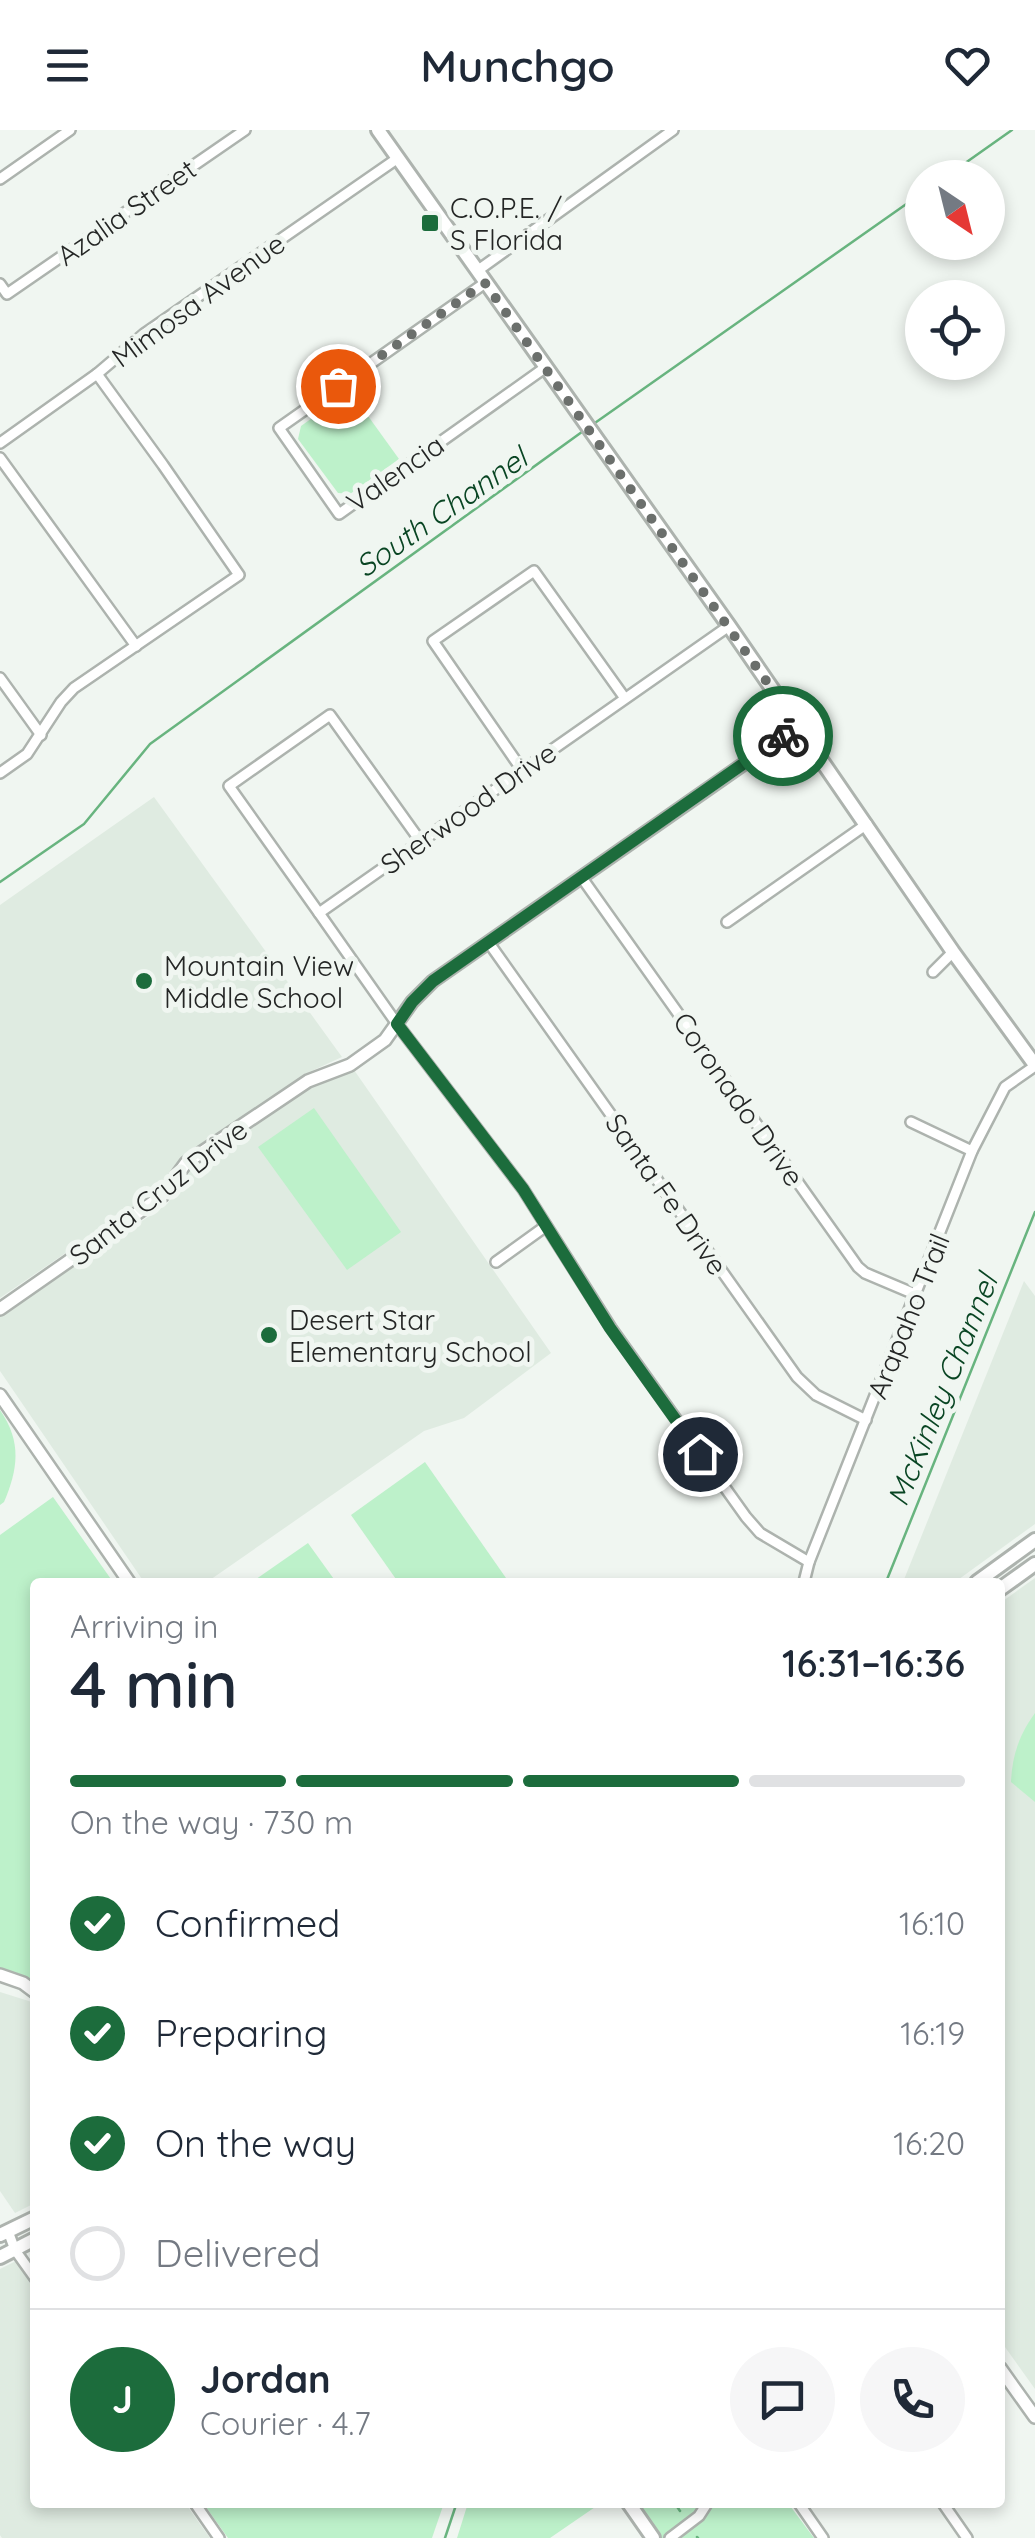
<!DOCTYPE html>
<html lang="en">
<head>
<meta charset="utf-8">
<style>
  :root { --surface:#fff; --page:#f6f6f7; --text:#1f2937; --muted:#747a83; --line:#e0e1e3; --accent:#1c6c3c }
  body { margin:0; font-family:Quicksand,sans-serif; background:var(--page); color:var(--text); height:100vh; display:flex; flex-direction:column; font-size:38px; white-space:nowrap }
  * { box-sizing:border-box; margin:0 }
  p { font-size:32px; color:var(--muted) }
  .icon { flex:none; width:55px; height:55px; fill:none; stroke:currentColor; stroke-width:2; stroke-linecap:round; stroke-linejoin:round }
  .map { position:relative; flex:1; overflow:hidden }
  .details { position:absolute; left:30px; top:1448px; width:975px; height:930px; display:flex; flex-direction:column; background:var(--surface); border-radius:10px; box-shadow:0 5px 15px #0003 }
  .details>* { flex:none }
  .needle { width:65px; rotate:145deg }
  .buttons { position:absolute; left:905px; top:30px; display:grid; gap:20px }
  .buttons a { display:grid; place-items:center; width:100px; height:100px; border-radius:50%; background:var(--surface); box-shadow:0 5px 15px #0003; font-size:50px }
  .pin { position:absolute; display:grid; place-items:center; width:85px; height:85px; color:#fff; margin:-42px; border:5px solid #fff; border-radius:50%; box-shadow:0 2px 10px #0007 }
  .courier { position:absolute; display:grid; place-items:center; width:100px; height:100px; margin:-50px; border:8px solid #1c6c3c; border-radius:50%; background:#fff; color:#222; box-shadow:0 2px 12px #0007 }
  .headline em { font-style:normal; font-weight:600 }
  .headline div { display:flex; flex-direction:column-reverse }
  .headline { display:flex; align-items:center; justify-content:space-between; height:170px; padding:0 40px }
  h1 { font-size:65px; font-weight:600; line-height:75px }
  .bar { display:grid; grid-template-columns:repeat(4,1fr); gap:15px 10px; align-content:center; height:120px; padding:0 40px }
  .bar i { height:12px; border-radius:8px; background:var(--line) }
  .bar .selected { background:var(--accent) }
  .bar p { grid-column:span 4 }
  .line { display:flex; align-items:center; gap:25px; padding:0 40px; border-top:2px solid var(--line) }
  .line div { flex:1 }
  .round { display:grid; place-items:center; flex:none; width:105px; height:105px; border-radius:52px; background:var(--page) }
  ol { padding:0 40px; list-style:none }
  li { display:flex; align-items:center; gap:30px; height:110px }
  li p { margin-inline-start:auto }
  li .icon { padding:10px; border-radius:50%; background:var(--accent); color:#fff; stroke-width:4 }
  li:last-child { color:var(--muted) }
  li i { width:55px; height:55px; border:5px solid var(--line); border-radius:50% }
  header { display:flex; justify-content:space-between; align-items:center; height:130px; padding:0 40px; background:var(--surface); font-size:45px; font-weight:600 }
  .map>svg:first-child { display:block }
  .built { fill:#dfebe1 }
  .green { fill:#bdf1ca }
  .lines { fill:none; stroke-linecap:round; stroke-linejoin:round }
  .stream { stroke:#68b47f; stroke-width:2.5 }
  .minor-casing { stroke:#adb3ae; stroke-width:14 }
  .tertiary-casing { stroke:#adb3ae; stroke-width:16 }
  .secondary-casing { stroke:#adb3ae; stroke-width:18 }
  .minor { stroke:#fff; stroke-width:9 }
  .tertiary { stroke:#fff; stroke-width:11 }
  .secondary { stroke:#fff; stroke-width:12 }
  .done { stroke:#6b6f6c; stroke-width:10; stroke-dasharray:0 18 }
  .route { stroke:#1c6c3c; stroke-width:12 }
  .poi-dot { fill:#1c6c3c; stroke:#f0f6f1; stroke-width:4 }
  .labels { text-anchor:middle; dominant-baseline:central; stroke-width:10; stroke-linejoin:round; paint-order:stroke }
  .poi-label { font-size:28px; fill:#242625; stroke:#f0f6f1; text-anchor:start }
  .street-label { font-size:28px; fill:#242625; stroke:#f0f6f1 }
  .water-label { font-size:30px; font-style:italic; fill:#094523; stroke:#f0f6f1 }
</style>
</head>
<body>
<header><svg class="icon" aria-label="menu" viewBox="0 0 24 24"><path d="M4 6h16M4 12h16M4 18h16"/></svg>Munchgo<svg class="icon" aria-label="heart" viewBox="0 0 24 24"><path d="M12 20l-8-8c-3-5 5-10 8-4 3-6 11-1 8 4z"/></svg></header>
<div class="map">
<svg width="1035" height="2408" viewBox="0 0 1035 2408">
  <rect width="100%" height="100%" fill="#f0f6f1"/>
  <g class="built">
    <polygon points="154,667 342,927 305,944 183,1029 156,1061 0,1168 0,775"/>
    <polygon points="354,940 551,1223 464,1288 424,1301 207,1452 144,1452 0,1241 0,1187 167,1074 191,1040 309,958"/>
    <polygon points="1024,1151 1035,1166 1035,1394 955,1452 903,1452"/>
    <polygon points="1035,1448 1035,2259 1000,2210 1000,1473"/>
    <polygon points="0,1862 35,1873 35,2073 15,2083 0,2061"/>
    <polygon points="16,2131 35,2159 35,2372 185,2373 210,2408 2,2408 0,2405 0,2139"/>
  </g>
  <g class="green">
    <polygon points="350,261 399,329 350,364 338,363 298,309 301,296"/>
    <polygon points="314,978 401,1102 347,1140 258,1017"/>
    <path d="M 0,1280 C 22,1312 18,1339 4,1372 L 0,1375 Z"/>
    <polygon points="425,1332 506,1448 500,1452 398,1452 351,1385"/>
    <polygon points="53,1367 113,1452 35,1452 35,1854 0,1838 0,1405"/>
    <polygon points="308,1413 336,1452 252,1452"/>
    <path d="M 1035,1583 L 1035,1672 L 1011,1652 C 1012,1626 1019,1605 1035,1583 Z"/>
    <polygon points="203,2373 444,2373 432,2408 228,2408"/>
    <polygon points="468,2373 468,2372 601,2373 550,2408 457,2408"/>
    <polygon points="636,2373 788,2373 814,2408 661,2408"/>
  </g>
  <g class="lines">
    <g class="stream">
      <polyline points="944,48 1012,0"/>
      <polyline points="592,295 922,63"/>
      <polyline points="0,752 84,694 150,614 586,299"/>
      <polyline points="886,1452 1035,1082"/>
      <polyline points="674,2372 680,2381"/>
      <polyline points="697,2407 698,2408"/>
      <polyline points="445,2408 457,2372"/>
    </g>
    <defs>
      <g id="minor">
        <polyline points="0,49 70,0"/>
        <polyline points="477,141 673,0"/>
        <polyline points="485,153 279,298 339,384 546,237"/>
        <polyline points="0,154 7,164 245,0"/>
        <polyline points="0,313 97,244 144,204 398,28"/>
        <polyline points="0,328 136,516"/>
        <polyline points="729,496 319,783 397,894 523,1059 611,1198 746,1387 760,1403 809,1432"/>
        <polyline points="0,548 41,605"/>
        <polyline points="522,640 433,511 534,441 624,567"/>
        <polyline points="0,643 27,624 61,572 74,558 239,445 163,335 97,244"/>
        <polyline points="582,748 858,1137 865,1143 917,1165"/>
        <polyline points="319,783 229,656 330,585 421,712"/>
        <polyline points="727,792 867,694"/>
        <polyline points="489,813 797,1247 816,1265 866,1290"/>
        <polyline points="933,842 953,822"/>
        <polyline points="911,992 972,1021"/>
        <polyline points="496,1132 546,1096"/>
        <polyline points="804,1452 809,1432 972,1021 1005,957 1035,936"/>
        <polyline points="8,2101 15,2120 35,2148"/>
        <polyline points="194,2372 219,2408"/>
        <polyline points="798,2372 823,2408"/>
        <polyline points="942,2372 967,2408"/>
        <polyline points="670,2408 699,2386 708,2372"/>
      </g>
      <g id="tertiary">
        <polyline points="0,1179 162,1066 186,1033 308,951 350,935 385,910 412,872 433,851 798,596"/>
        <polyline points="0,1265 129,1452"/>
        <polyline points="0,1845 23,1853 35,1862"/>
        <polyline points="1000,2238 1035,2287"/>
      </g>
      <g id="secondary">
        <polyline points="378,0 729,496 953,822 1035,935"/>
        <polyline points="977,1452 1035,1410"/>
        <polyline points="1000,1459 1035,1434"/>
        <polyline points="0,2105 35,2088"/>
        <polyline points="0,2127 35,2109"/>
        <polyline points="628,2372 653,2408"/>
      </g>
    </defs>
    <use href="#minor" class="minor-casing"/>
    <use href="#tertiary" class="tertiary-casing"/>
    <use href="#secondary" class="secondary-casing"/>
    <use href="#minor" class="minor"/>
    <use href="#tertiary" class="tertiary"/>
    <use href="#secondary" class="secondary"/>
  </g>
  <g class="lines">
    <polyline class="done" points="338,256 485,153 798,596 783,606"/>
    <polyline class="route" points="700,1324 610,1198 523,1059 397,894 412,872 433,851 783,606"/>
  </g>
  <g class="poi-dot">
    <rect x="420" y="83" width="20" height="20" rx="5"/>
    <circle cx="144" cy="851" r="10"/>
    <circle cx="269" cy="1205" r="10"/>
  </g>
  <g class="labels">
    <g class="poi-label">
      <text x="450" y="77">C.O.P.E. /<tspan x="450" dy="32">S Florida</tspan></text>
      <text x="164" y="835">Mountain View<tspan x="164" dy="32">Middle School</tspan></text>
      <text x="289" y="1189">Desert Star<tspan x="289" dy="32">Elementary School</tspan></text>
    </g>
    <g class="street-label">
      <text transform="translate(126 82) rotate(-35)">Azalia Street</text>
      <text transform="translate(198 170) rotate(-36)">Mimosa Avenue</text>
      <text transform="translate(395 343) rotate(-35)">Valencia</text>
      <text transform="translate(468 678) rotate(-35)">Sherwood Drive</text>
      <text transform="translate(739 969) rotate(55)">Coronado Drive</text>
      <text transform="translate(158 1062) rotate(-38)">Santa Cruz Drive</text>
      <text transform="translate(667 1064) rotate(55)">Santa Fe Drive</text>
      <text transform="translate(908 1186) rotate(-68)">Arapaho Trail</text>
    </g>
    <g class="water-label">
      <text transform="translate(441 382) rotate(-35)">South Channel</text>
      <text transform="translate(942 1260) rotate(-68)">McKinley Channel</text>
    </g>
  </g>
</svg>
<div class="buttons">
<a><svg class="needle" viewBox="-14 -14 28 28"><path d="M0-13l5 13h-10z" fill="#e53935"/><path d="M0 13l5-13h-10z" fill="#747a83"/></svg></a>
<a><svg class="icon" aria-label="locate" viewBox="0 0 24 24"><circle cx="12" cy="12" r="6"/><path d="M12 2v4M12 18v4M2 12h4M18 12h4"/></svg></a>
</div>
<div class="pin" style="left:338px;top:256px;background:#ea580c"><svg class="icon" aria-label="bag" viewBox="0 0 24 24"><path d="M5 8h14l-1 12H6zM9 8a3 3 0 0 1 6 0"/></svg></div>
<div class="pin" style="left:700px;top:1324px;background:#1f2937"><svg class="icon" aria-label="home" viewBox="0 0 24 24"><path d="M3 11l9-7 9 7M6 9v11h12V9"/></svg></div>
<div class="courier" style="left:783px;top:606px"><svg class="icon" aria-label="bike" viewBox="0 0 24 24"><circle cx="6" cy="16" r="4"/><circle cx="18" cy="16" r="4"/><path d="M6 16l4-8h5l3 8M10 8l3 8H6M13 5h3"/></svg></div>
<section class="details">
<div class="headline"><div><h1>4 min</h1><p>Arriving in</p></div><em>16:31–16:36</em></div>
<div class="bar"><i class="selected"></i><i class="selected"></i><i class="selected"></i><i></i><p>On the way · 730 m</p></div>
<ol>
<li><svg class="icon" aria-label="check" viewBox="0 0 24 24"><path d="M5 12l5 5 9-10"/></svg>Confirmed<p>16:10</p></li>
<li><svg class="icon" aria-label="check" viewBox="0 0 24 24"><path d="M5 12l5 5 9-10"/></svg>Preparing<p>16:19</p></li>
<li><svg class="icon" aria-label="check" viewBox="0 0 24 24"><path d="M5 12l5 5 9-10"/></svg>On the way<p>16:20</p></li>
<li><i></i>Delivered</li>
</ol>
<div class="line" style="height:180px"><b class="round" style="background:var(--accent);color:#fff">J</b><div><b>Jordan</b><p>Courier · 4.7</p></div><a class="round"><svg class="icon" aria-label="chat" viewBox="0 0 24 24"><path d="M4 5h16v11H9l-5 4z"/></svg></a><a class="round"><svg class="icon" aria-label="phone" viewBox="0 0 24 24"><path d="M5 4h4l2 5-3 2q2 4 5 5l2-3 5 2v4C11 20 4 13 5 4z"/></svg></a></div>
</section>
</div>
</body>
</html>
